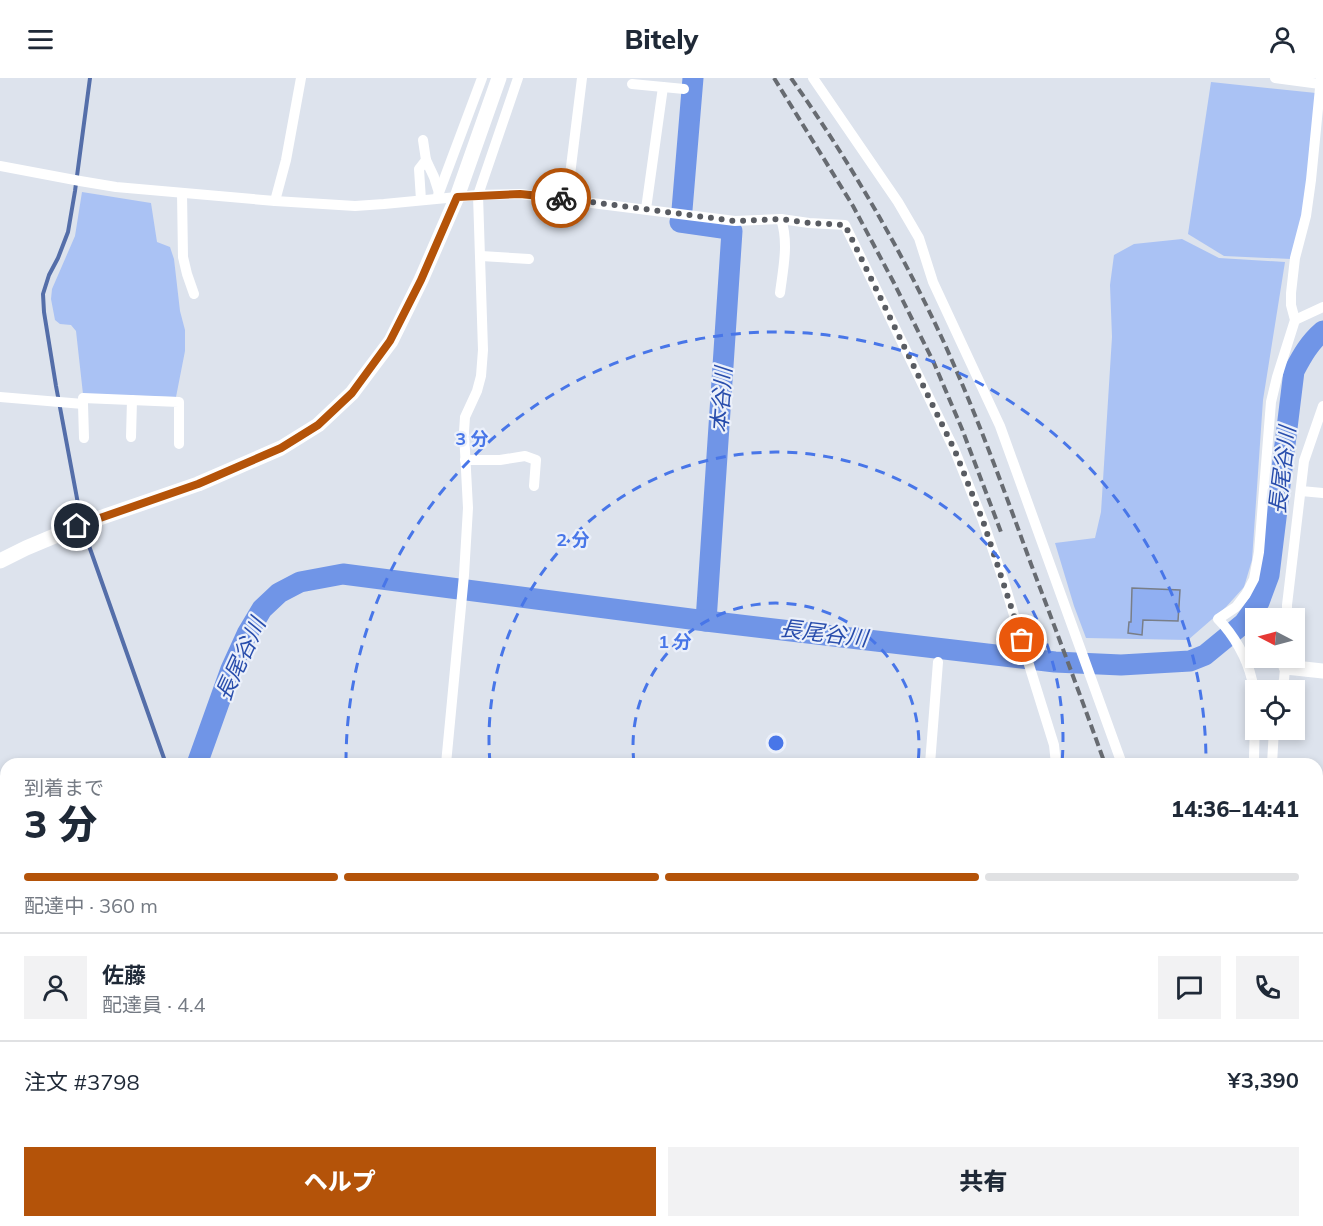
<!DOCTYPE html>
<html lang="ja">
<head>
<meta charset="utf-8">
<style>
  :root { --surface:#fff; --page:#f2f2f3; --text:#1f2937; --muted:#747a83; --line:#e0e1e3; --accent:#b45309 }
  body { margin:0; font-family:Mulish,"Noto Sans JP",sans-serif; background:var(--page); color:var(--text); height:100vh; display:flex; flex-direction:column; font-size:22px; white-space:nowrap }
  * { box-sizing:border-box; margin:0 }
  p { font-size:20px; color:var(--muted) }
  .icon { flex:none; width:33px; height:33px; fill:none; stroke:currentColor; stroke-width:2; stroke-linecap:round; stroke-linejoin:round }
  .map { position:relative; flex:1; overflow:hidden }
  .sheet { position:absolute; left:0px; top:680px; width:1323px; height:470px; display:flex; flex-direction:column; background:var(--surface); border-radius:18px 18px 0 0; box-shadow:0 3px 9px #0003 }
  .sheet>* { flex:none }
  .needle { width:39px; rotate:276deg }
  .controls { position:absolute; left:1245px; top:530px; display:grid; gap:12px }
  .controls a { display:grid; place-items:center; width:60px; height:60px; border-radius:0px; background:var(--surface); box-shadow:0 3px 9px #0003; font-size:30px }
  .pin { position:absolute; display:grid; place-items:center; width:51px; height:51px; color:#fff; margin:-26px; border:3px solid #fff; border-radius:50%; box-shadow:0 2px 6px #0007 }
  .courier { position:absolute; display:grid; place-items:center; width:60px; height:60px; margin:-30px; border:4px solid #b45309; border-radius:50%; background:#fff; color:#222; box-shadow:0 2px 8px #0007 }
  .headline em { font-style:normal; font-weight:800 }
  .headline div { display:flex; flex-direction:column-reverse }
  .headline { display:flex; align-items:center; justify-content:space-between; height:102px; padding:0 24px }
  h1 { font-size:39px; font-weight:800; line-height:45px }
  .bar { display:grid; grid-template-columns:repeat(4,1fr); gap:9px 6px; align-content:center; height:72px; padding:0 24px }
  .bar i { height:8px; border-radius:4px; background:var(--line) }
  .bar .current { background:var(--accent) }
  .bar p { grid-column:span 4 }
  .line { display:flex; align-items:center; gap:15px; padding:0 24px; border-top:2px solid var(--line) }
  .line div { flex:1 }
  .round { display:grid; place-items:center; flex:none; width:63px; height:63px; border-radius:0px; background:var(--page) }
  .primary-button { display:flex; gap:12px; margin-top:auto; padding:12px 24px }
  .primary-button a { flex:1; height:69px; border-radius:0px; background:var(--accent); color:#fff; font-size:24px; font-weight:800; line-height:69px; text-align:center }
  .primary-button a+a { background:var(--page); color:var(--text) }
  header { display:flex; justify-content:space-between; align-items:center; height:78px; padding:0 24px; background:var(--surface); font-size:27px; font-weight:800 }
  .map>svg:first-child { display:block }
  .green { fill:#aac2f4 }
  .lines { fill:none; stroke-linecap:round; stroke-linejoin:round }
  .stream { stroke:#546ea9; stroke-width:4 }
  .river { stroke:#7095e7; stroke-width:21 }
  .building { fill:#90aff2; stroke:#797e87; stroke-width:1.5 }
  .street { stroke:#fff; stroke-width:10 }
  .secondary { stroke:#fff; stroke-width:15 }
  .rail { stroke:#676b71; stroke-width:4; stroke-dasharray:9 4.5; stroke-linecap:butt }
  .done { stroke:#595c62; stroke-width:6; stroke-dasharray:0 10.8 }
  .route { stroke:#b45309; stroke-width:8 }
  .ring { fill:none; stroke:#4876e8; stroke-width:3; stroke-dasharray:10 8 }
  .labels { text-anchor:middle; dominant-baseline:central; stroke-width:4.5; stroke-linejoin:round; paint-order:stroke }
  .water-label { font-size:22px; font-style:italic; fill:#284dac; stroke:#ebf0fa }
  .centre { fill:#4876e8; stroke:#ebf0fa; stroke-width:3 }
  .ring-label { font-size:18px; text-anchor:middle; font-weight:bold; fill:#4876e8; stroke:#ebf0fa; stroke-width:4.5; stroke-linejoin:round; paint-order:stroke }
</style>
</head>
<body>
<header><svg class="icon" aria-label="menu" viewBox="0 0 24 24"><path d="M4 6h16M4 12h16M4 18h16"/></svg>Bitely<svg class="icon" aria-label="person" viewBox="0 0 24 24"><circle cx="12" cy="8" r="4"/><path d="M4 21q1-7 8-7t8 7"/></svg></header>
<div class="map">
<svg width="1323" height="1148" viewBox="0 0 1323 1148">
  <rect width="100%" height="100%" fill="#dde3ed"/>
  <g class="green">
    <polygon points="1211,4 1316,15 1304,128 1291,181 1224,178 1188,156"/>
    <polygon points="82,114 151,125 157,164 170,169 174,181 180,233 185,252 185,273 176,319 83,316 76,253 71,247 60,246 55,242 51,221 52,211 75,158"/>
    <polygon points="1182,161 1219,180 1285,184 1263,322 1252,482 1244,509 1226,529 1188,562 1086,560 1074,528 1055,465 1095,460 1101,434 1112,259 1110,207 1114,177 1134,166"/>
  </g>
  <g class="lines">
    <g class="stream">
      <polyline points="79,431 56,308 44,234 43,216 49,197 58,180 68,154 75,113 90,0"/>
      <polyline points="88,465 166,686"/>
    </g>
    <g class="river">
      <polyline points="682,132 693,0"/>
      <polyline points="681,141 680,144 722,150 732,153 706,543"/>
      <path d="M 197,686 L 231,591 L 247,556 L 262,531 L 279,515 L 300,504 L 343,496 L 706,543 L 1055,584 L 1121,587 L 1190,583 L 1205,577 L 1244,545 L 1259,524 L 1269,497 L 1294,293 C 1302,278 1309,265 1323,253"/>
      <polyline points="242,1143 244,1148"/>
    </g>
  </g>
  <polygon class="building" points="1132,510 1180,512 1178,543 1143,542 1142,557 1128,555 1129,544 1131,544"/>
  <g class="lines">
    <g class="street">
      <polyline points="813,0 898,124 919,160 933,204 1000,348 1122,686"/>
      <polyline points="1275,0 1320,6 1323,5"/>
      <polyline points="632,6 684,11"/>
      <polyline points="426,82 434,99 439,115"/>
      <polyline points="0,88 80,103 116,109 275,123 355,128 384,126 478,117 520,116 735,143 781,141 809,145 845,147 955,373 983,443 1004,504 1030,590 1054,667 1056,686"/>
      <polyline points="182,115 183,179 187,196 194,216"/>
      <polyline points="437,120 482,0"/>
      <polyline points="567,121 582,0"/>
      <polyline points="421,122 419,91 426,82 423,62"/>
      <polyline points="275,123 286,82 301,0"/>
      <polyline points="646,131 663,9"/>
      <polyline points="481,178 529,181"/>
      <path d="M 780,215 C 783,191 789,165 781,141"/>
      <polyline points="1295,242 1323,229"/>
      <polyline points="0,319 83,326 83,320 179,324 179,366"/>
      <polyline points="83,326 84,360"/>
      <polyline points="131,359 132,322"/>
      <polyline points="465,382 500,382 525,378 536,382 534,408"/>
      <polyline points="1301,413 1323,415"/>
      <polyline points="1287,540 1287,527 1304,383 1323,328"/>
      <polyline points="1280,612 1284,602 1286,579"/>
      <polyline points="446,686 464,497 468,430 464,354 465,339 477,313 481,298 483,272 478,117 518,0"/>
      <polyline points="930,686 938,584"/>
      <path d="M 1254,686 C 1254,660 1257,627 1252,602 C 1247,580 1234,557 1218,541 L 1236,529 L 1246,516 L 1254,501 L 1259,474 L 1271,324 L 1277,299 L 1295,242 L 1291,227 L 1291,215 L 1295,180 L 1306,138 L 1311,102 L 1321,0"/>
      <polyline points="1272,686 1274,651"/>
      <polyline points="0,721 6,721"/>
      <polyline points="1317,774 1323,775"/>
      <polyline points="0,826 6,831"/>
      <polyline points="1317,945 1323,945"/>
      <polyline points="1317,955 1323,955"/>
      <polyline points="1317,971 1323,970"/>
      <polyline points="0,977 6,975"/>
      <polyline points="376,1143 376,1148"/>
      <polyline points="1292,1143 1294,1148"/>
      <polyline points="466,1148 469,1143"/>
      <polyline points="516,1148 516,1143"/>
      <polyline points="612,1148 612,1143"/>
      <polyline points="911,1148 911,1143"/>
      <polyline points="1101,1148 1101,1143"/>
    </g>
    <g class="secondary">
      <polyline points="0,483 26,470 88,444 198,406 281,370 318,347 352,315 391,263 421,202 457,119 499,0"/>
      <polyline points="1286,589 1323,593"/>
    </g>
    <g class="rail">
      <polyline points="774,0 853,128 894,205 934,285 962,351 1001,454"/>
      <path d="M 791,0 C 848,81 899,168 941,258 C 975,332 1003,409 1031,486 C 1056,552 1081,619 1105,686"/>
      <polyline points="1275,1143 1276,1148"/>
    </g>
  </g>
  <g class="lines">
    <polyline class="done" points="561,120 735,143 781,141 809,145 845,147 955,373 983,443 1022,562"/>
    <polyline class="route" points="77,448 198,406 281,370 318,347 352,315 390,263 421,202 457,119 520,116 561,120"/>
  </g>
  <g class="ring">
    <path d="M634 685A143 143 0 1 1 918 685"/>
    <path d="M490 685A287 287 0 1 1 1062 685"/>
    <path d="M346 684A430 430 0 1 1 1206 684"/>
  </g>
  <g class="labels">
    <g class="water-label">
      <text transform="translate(721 322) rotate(-86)">本谷川</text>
      <text transform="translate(1282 392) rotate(-83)">長尾谷川</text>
      <text transform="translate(824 555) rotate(7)">長尾谷川</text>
      <text transform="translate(240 581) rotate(-65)">長尾谷川</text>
    </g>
  </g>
  <circle cx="776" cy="665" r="9" class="centre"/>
  <g class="ring-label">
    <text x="472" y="367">3 分</text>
    <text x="573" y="468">2 分</text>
    <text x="675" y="570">1 分</text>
  </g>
</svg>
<div class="controls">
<a><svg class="needle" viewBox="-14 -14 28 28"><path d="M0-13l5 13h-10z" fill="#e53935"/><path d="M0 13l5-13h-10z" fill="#747a83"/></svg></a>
<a><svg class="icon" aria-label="locate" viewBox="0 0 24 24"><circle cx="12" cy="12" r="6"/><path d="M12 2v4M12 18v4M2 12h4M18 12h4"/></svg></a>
</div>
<div class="pin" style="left:1022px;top:562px;background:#ea580c"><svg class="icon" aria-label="bag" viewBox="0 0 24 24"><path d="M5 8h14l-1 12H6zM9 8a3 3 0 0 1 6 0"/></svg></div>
<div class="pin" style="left:77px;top:448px;background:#1f2937"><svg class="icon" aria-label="home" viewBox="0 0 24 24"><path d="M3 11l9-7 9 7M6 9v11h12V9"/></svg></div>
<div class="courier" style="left:561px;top:120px"><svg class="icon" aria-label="bike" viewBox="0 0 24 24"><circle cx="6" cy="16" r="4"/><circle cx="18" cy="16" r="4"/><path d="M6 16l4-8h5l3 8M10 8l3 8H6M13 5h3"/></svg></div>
<section class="sheet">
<div class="headline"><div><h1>3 分</h1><p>到着まで</p></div><em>14:36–14:41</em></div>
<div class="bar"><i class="current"></i><i class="current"></i><i class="current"></i><i></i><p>配達中 · 360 m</p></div>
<div class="line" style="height:108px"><a class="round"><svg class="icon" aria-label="person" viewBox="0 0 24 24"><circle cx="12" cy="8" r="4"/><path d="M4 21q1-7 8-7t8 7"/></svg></a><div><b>佐藤</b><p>配達員 · 4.4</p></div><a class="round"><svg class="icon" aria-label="chat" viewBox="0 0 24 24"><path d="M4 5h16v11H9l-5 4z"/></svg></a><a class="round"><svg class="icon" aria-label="phone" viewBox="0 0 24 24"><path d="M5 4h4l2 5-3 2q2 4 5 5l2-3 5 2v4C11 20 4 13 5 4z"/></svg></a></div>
<div class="line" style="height:78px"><div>注文 #3798</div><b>¥3,390</b></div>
<div class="primary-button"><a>ヘルプ</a><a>共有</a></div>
</section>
</div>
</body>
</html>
